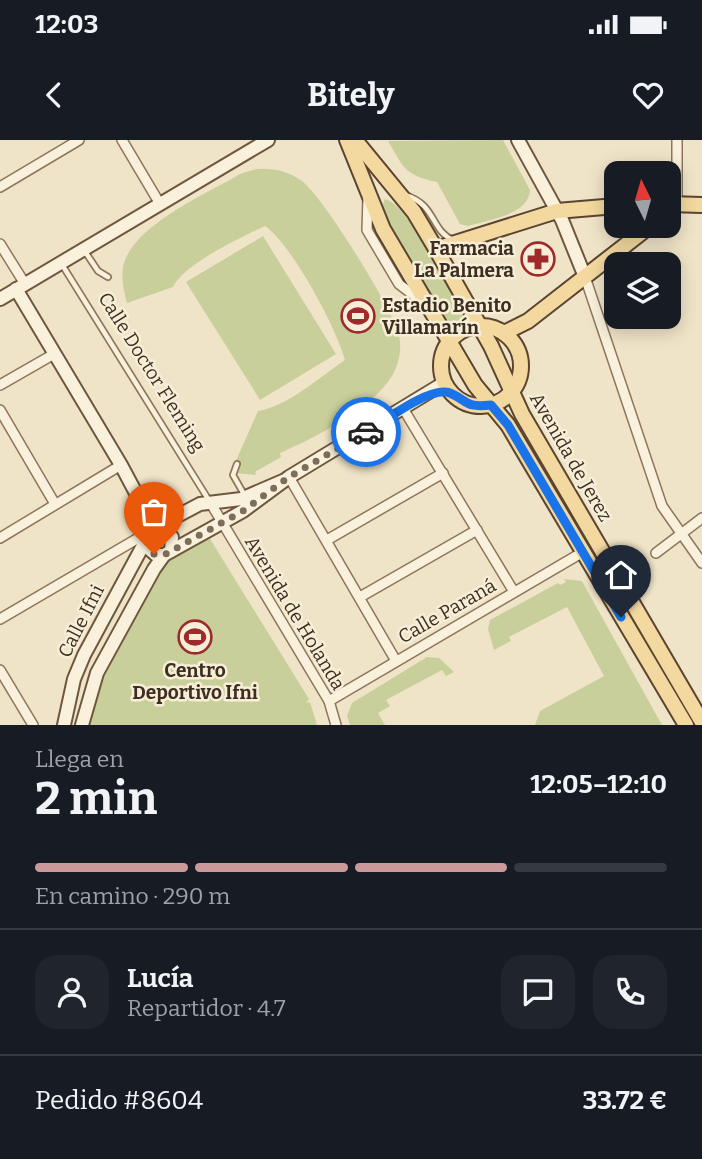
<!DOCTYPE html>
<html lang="es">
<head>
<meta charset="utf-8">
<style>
  :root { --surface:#171b24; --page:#20242c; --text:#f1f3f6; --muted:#9ea1a6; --line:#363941; --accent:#cc999b }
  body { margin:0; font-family:Bitter,serif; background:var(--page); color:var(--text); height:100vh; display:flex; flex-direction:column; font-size:26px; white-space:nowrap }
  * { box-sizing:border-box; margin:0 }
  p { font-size:23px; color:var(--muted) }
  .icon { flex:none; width:38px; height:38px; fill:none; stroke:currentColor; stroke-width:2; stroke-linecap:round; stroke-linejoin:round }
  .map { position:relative; height:585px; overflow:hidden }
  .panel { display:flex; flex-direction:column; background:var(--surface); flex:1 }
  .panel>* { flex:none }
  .needle { width:46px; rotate:355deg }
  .buttons { position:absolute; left:604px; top:21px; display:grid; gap:14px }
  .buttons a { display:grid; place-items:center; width:77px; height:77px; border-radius:14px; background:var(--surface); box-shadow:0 4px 18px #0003; font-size:35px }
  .pin { position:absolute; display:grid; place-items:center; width:60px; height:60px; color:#fff; margin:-72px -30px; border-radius:50% 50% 50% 0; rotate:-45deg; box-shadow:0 0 7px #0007 }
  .pin .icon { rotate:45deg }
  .courier { position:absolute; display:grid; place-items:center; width:70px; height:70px; margin:-35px; border:5px solid #1a73e8; border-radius:50%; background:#fff; color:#222; box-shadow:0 2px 9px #0007 }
  .summary em { font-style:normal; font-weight:700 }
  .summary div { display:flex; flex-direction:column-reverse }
  .summary { display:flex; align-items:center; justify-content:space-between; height:119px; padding:0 35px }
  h1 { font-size:46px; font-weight:700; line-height:52px }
  .bar { display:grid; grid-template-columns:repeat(4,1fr); gap:10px 7px; align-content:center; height:84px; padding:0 35px }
  .bar i { height:9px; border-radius:5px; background:var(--line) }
  .bar .selected { background:var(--accent) }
  .bar p { grid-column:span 4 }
  .line { display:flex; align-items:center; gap:18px; padding:0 35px; border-top:2px solid var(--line) }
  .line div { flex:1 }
  .round { display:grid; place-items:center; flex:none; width:74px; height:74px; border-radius:21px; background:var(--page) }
  .status { display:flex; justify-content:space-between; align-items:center; height:49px; padding:0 35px; background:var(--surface); direction:ltr }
  .status svg { height:19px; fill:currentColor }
  header { display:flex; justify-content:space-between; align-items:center; height:91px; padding:0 35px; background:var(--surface); font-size:32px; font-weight:700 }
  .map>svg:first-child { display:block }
  .green { fill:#c9cf9b }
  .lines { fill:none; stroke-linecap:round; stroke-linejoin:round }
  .lane-casing { stroke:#8d765c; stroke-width:8 }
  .street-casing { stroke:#8d765c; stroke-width:12 }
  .secondary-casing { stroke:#6f573f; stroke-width:16 }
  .primary-casing { stroke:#5b4430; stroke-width:18 }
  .lane { stroke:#faf1dc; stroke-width:4.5 }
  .street { stroke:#faf1dc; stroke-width:9 }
  .secondary { stroke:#faf1dc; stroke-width:12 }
  .primary { stroke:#f3d9a0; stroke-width:14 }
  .done { stroke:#7c6e5b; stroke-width:7; stroke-dasharray:0 12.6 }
  .route { stroke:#1a73e8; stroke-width:9 }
  .labels { text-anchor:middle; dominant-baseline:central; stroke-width:5; stroke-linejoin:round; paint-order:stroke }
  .poi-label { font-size:19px; font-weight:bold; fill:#3d2e20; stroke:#f7eed8; text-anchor:end }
  .street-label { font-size:19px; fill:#3d2e20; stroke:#f7eed8 }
</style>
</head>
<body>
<div class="status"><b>12:03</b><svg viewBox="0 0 49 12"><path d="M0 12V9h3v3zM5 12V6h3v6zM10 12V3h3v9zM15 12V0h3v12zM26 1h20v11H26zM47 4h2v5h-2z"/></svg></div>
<header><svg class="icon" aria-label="back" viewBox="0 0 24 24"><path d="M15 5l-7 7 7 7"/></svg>Bitely<svg class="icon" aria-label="heart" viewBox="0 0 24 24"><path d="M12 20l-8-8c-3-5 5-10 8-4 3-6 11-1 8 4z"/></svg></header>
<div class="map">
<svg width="702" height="585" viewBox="0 0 702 585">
  <rect width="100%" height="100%" fill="#f0e4c8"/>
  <g class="green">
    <path d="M 503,0 L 530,50 C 529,75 488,80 468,86 L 460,84 L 437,42 C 404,35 404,28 388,1 Z"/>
    <path d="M 257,29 C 273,28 288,31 302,41 C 324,58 387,161 397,189 C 402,202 401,217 395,230 C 380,265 313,299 280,313 L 281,317 L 255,332 L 256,335 L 235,333 L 239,326 L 235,323 L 258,271 C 288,266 320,237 345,220 C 336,187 292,105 265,86 C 240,98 185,123 173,147 L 127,163 C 123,149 120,133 125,120 C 140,82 208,53 242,33 Z"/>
    <path d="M 385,59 C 408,63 452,154 465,177 L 447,187 L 390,89 L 382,66 Z"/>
    <polygon points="263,96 336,214 260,260 186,142"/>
    <polygon points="207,394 309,559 306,563 310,562 317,585 86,585 93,552 163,422"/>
    <polygon points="564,439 582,441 662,585 535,585 540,571 604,536 567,467 509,497 511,501 494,510 488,489 490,480 558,443 560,445 566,442"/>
    <polygon points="427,517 439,518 454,532 446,536 442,530 386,560 390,566 378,573 385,585 350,585 347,576 352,563"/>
  </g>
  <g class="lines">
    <defs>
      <g id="lane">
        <path d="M 405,55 C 437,65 430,90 453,100"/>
        <polyline points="84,110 98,131 108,137"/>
        <polyline points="61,123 210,362"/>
        <polyline points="237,324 233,335 245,356"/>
      </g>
      <g id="street">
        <polyline points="122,0 160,64"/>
        <polyline points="0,47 79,0"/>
        <polyline points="368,57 367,90 399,144 425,164"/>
        <polyline points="677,64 677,0"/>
        <polyline points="0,104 25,144"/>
        <polyline points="585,137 662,366 702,423"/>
        <polyline points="0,245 54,214"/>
        <polyline points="0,270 55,364"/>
        <polyline points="404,270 514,452"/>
        <polyline points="289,337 396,521"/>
        <polyline points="210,362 329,561 336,585"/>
        <polyline points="0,398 121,325"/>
        <polyline points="327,400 443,333"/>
        <polyline points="656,413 702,378"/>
        <polyline points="617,435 639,422"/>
        <polyline points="360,457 477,390"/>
        <polyline points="0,479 147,393"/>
        <polyline points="0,530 33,585"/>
        <polyline points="329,561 583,412"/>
      </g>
      <g id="secondary">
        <polyline points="518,0 562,80 585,137"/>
        <polyline points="16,149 121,325 154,387"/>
        <polyline points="0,159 268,0"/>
        <polyline points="285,340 241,359 200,364 149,391 148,408 156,415 164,415 243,371 289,337 444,243"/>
        <polyline points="161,385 172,397 171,411"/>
        <polyline points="64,585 74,539 84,515 146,400"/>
        <polyline points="82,585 97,533 154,429 164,415"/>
      </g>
      <g id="primary">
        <polyline points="347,0 383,89 475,245 508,285 686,585"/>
        <polyline points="355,0 414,72 436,109 491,206 522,274 702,582"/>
        <polyline points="668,64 702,65"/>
        <polyline points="436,109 557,71 616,66"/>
        <circle cx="481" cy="226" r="40"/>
        <polyline points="504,193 528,181 650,86"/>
      </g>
    </defs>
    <use href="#lane" class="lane-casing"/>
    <use href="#street" class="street-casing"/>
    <use href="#secondary" class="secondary-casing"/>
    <use href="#primary" class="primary-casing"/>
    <use href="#lane" class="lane"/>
    <use href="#street" class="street"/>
    <use href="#secondary" class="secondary"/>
    <use href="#primary" class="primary"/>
  </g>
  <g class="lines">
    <polyline class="done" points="154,414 164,415 243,371 289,337 366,292"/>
    <path class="route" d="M 366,292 C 383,282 431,245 450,253 C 469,261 464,268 491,265 L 508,285 L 621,477"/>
  </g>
  <defs>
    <symbol id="pharmacy-ring" viewBox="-11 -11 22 22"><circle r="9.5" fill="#f7eed8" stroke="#9e2a2b" stroke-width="1.5"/><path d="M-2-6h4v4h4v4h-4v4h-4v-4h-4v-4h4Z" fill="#9e2a2b"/></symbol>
    <symbol id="stadium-ring" viewBox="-11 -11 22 22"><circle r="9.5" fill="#f7eed8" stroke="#9e2a2b" stroke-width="1.5"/><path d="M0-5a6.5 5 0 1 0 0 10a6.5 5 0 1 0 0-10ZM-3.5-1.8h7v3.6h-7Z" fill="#9e2a2b"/></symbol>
  </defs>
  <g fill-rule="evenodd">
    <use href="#pharmacy-ring" x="519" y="100" width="38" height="38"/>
    <use href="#stadium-ring" x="339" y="157" width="38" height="38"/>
    <use href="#stadium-ring" x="176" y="478" width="38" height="38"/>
  </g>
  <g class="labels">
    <g class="poi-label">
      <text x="514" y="108">Farmacia<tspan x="514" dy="22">La Palmera</tspan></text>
      <text x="382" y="165" text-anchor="start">Estadio Benito<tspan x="382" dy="22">Villamarín</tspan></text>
      <text x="195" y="530" text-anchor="middle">Centro<tspan x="195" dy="22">Deportivo Ifni</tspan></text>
    </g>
    <g class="street-label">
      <text transform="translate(152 232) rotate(58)">Calle Doctor Fleming</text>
      <text transform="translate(571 317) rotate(60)">Avenida de Jerez</text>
      <text transform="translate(447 471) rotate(-30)">Calle Paraná</text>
      <text transform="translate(295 473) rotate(59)">Avenida de Holanda</text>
      <text transform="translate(81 481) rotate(-63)">Calle Ifni</text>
    </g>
  </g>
</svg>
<div class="buttons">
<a><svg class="needle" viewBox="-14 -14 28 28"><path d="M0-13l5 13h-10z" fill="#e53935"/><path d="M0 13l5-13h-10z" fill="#9ea1a6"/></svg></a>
<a><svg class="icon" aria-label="layers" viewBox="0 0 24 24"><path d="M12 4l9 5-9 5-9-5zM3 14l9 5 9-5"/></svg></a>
</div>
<div class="pin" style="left:154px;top:414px;background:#ea580c"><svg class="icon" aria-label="bag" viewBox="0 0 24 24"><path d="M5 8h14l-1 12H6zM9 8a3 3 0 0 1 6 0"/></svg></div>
<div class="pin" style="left:621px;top:477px;background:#1f2937"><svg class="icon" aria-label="home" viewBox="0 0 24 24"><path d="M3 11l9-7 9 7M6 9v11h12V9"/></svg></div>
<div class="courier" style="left:366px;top:292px"><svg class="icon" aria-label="car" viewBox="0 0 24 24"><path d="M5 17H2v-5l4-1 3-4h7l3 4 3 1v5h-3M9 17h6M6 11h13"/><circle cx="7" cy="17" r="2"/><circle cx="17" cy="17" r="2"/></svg></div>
</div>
<section class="panel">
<div class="summary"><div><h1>2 min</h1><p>Llega en</p></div><em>12:05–12:10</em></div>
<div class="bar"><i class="selected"></i><i class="selected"></i><i class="selected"></i><i></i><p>En camino · 290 m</p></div>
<div class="line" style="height:126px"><a class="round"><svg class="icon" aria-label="person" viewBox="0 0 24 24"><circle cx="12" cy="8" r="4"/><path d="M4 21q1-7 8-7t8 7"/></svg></a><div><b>Lucía</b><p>Repartidor · 4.7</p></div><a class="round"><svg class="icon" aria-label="chat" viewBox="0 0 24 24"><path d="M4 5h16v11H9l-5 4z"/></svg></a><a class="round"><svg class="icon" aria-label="phone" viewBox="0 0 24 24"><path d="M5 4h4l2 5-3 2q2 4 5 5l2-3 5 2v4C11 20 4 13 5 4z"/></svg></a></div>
<div class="line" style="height:91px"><div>Pedido #8604</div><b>33.72 €</b></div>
</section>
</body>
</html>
